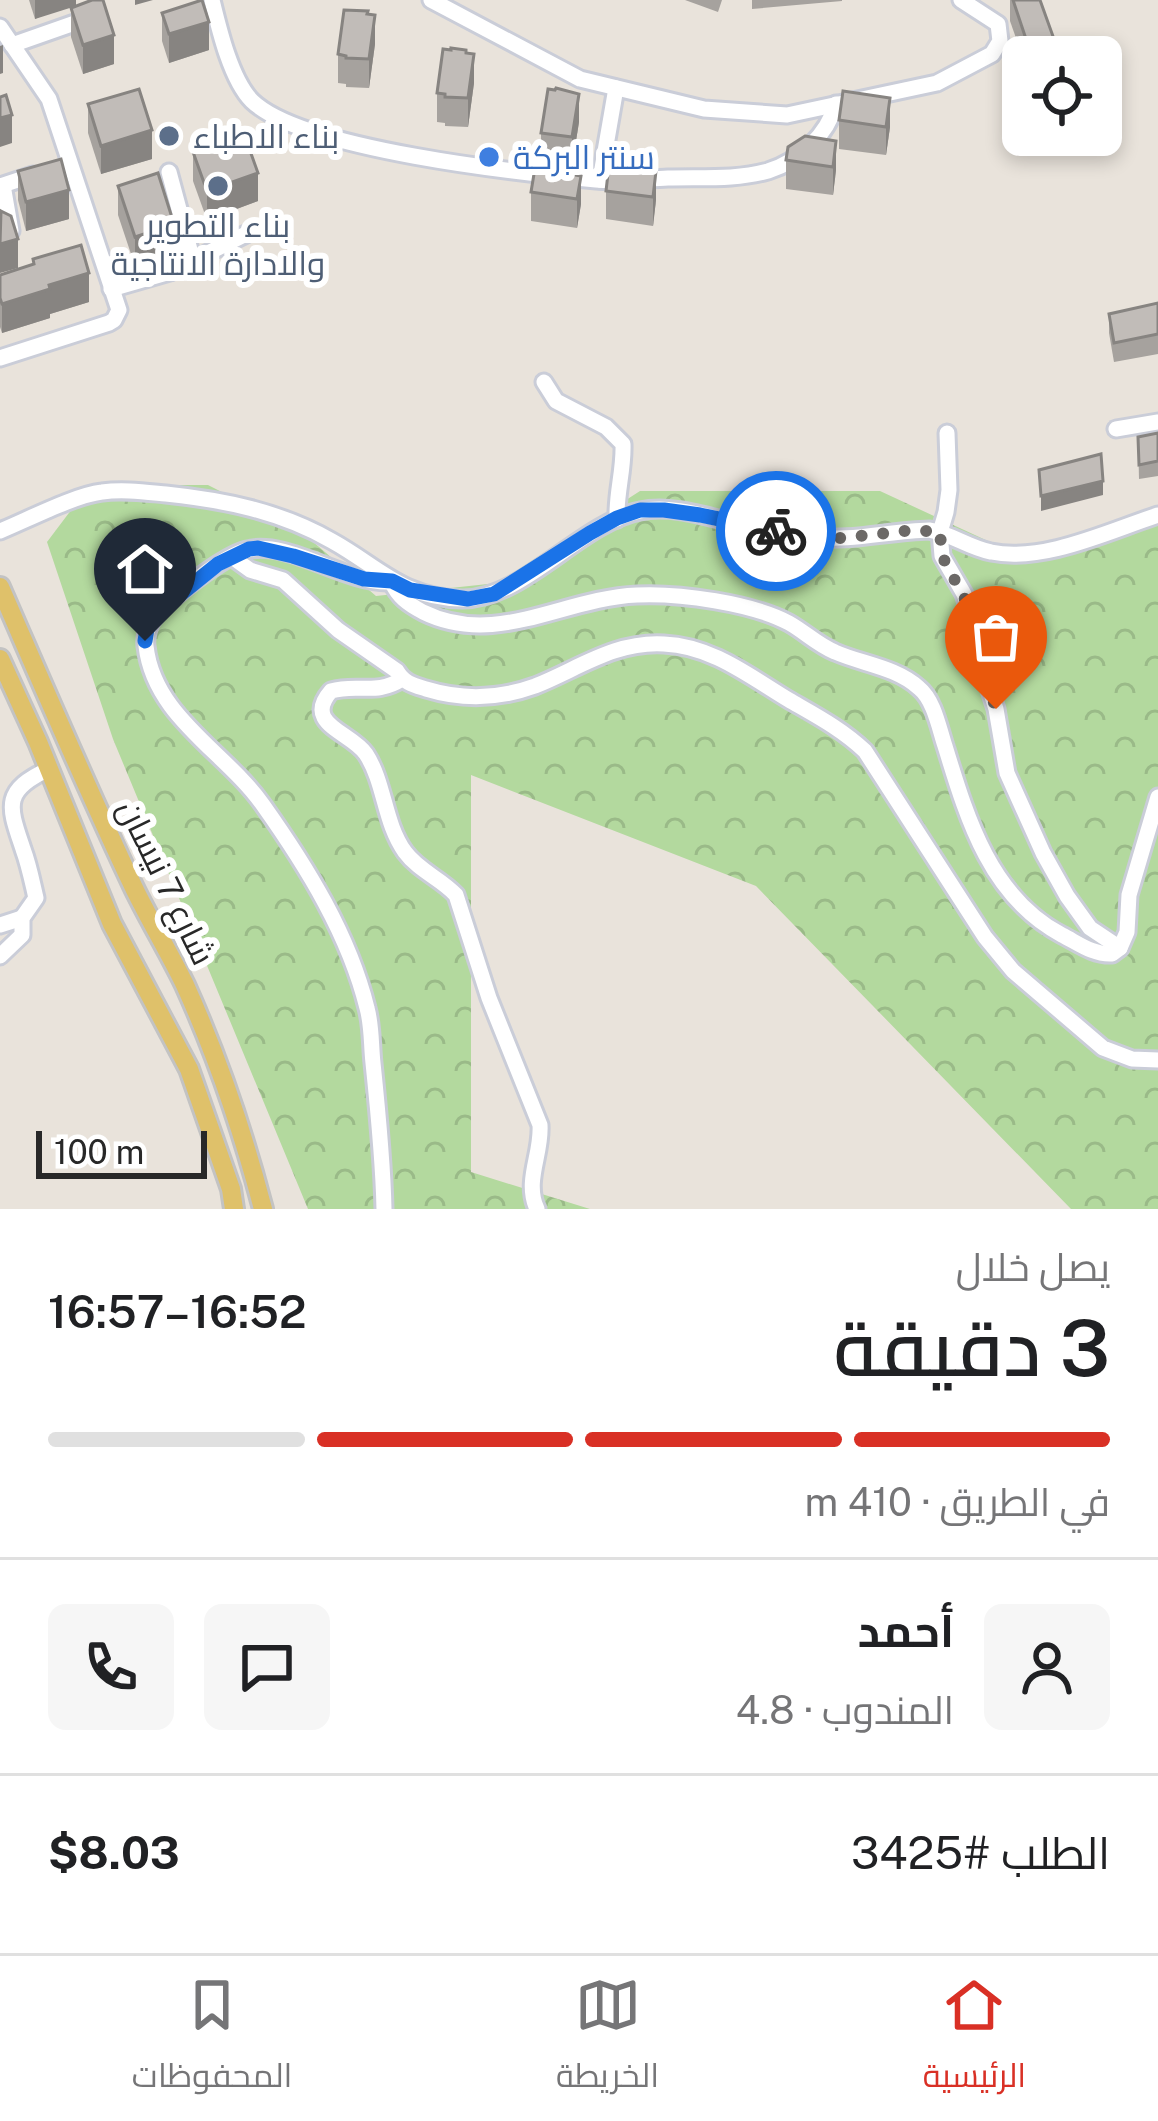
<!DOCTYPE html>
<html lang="ar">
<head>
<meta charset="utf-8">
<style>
  :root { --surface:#fff; --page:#f6f6f6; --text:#202124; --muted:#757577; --line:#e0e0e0; --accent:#d93025 }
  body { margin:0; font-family:"Public Sans",Cairo,sans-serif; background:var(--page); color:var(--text); direction:rtl; height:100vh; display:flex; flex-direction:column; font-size:45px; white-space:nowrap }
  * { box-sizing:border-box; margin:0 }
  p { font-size:39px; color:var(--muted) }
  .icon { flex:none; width:66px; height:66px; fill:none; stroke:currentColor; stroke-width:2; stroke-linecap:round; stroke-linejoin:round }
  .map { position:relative; height:1209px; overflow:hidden; direction:ltr }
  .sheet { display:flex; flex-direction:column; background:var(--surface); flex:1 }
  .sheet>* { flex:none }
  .tools { position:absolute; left:1002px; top:36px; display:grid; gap:24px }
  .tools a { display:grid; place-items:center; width:120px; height:120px; border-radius:18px; background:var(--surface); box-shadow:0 6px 18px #0003; font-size:60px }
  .scale { position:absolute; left:36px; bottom:30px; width:171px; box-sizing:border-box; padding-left:12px; border:6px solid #282828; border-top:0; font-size:33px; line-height:42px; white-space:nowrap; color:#282828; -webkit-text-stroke:9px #fff; paint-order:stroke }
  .pin { position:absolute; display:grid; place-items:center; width:102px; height:102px; color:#fff; margin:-123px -51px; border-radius:50% 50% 50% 0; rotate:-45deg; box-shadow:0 0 12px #0007 }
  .pin .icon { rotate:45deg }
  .courier { position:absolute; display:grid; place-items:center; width:120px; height:120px; margin:-60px; border:9px solid #1a73e8; border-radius:50%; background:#fff; color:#222; box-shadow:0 3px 15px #0007 }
  .head em { font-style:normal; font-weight:600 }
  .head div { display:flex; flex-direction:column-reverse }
  .head { display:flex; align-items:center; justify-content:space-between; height:204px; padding:0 48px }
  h1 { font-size:78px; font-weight:600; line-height:90px }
  .bar { display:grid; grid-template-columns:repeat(4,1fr); gap:18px 12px; align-content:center; height:144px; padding:0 48px }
  .bar i { height:15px; border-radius:9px; background:var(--line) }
  .bar .active { background:var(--accent) }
  .bar p { grid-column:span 4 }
  .line { display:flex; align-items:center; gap:30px; padding:0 48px; border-top:3px solid var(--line) }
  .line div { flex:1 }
  .round { display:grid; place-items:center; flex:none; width:126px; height:126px; border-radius:18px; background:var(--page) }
  .menu { display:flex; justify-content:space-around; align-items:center; height:168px; border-top:3px solid var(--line); background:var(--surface); font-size:33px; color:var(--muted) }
  .menu a { display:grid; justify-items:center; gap:6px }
  .menu .active { color:var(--accent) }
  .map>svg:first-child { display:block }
  .forest { fill:url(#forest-crowns) }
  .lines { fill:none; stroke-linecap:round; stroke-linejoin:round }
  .minor-casing { stroke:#cacdd8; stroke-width:21 }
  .major-casing { stroke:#c3c3c3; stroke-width:24 }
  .minor { stroke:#fff; stroke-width:15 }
  .major { stroke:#dfc16a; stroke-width:18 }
  .wall { fill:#a6a29e }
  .shaded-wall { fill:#878481 }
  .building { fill:#c1bcb8; stroke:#878481; stroke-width:3 }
  .done { stroke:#6c6967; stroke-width:12; stroke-dasharray:0 21.6 }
  .route { stroke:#1a73e8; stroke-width:15 }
  .service-dot { fill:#5c6f8a; stroke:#fff; stroke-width:4.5 }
  .shop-dot { fill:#3f7fe0; stroke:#fff; stroke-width:4.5 }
  .labels { text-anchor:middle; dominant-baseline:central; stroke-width:12; stroke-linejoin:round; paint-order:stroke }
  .service-label { font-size:33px; fill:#4e5e75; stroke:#fff; text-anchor:start }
  .shop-label { font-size:33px; fill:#366cbe; stroke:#fff; text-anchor:start }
  .street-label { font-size:33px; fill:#282828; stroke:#fff }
</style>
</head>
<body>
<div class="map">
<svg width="1158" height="1209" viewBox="0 0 1158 1209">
  <defs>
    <pattern id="forest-crowns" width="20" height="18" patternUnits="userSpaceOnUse" patternTransform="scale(3)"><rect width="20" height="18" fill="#b3d99e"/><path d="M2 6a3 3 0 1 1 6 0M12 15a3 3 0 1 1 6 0" fill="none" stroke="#9aba88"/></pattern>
  </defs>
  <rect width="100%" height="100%" fill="#e9e3db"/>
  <polygon class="forest" points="90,485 208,485 304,534 376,596 497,583 640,491 880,491 1029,560 1158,516 1158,1209 1071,1209 756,886 471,775 471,1172 590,1209 308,1209 113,739 47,542"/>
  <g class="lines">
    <defs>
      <g id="minor">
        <path d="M 212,0 C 219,29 231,80 252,101 C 303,150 521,173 596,180 C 619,182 644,179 668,178 C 701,177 736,180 768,171 C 800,161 827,135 836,104"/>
        <polyline points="431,0 580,79 704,109 787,115 937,83 992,54 1000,41 998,24 961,0"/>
        <polyline points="0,27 49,99 119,310 114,320 109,323 0,358"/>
        <polyline points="12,45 86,19"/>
        <polyline points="169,172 193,261"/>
        <polyline points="600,180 616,88"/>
        <polyline points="11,231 3,185 33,175"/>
        <polyline points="111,289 170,272 246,234"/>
        <path d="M 544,382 L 556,401 L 606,427 L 623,444 C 624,470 616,493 617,519"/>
        <polyline points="1116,429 1158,422"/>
        <polyline points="947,433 949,490 946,512 940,532 942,556 964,594 971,615 976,647 996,709 1007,773 1043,853 1067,896 1090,928 1120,948"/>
        <path d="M 0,531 C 27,520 75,495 102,492 C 123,489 145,492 166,494 C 223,500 280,511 332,541 C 379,567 402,598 462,599 C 523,600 580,523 640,511 C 671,504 708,517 739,524 C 762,530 787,534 810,537 C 850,542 889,531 929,530 C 950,533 969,548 991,552 C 1043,563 1109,531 1158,515"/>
        <path d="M 232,557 L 250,570 L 283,580 L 338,630 L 397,671 C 404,683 413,685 426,689 C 462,700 499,699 535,686 C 578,669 615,641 664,644 C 712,646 749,676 789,700 C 815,715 842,729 865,751 L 985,937 L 1013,971 L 1103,1048 L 1132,1059 L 1158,1060"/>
        <path d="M 391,581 C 398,597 408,604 423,612 C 496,648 563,598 637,595 C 679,593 752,603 789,623 C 805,632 818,645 835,652 C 862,664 896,667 919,688 C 934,700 939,728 945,746 C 967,818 990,897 1062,935 C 1078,943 1093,955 1112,954 L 1120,948 L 1127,932 L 1129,895 L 1158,797"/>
        <path d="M 402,679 C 376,696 358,683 331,691 C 302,724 351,732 366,754 C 385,783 384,823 405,852 C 419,871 440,878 456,895 L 489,998 L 540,1125 C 542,1154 524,1181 537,1209"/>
        <polyline points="0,925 22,918"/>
        <path d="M 0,956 L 22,935 L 22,918 L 36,898 C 32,881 29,865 23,849 C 9,807 1,791 49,769"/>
        <path d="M 384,1209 C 383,1160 378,1111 373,1063 C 371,1045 372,1026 367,1008 C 349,935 307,867 263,805 C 226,752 154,717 146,646 C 145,637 147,629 152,620 C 166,600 223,556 247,550 C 286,539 346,583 388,582"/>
      </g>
      <g id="major">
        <path d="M 0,587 C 44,688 87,789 134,888 C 150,921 169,952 185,985 C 218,1058 243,1132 263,1209"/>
        <polyline points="0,659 38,742 112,924 189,1069 231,1189 234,1209"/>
      </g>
    </defs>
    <use href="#minor" class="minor-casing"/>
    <use href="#major" class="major-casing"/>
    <use href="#minor" class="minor"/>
    <use href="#major" class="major"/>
  </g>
  <g class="wall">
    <polygon points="29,0 76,0 35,19"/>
    <polygon points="685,0 722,0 718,12"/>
    <polygon points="752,0 842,0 842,1 752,9"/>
    <polygon points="1010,0 1040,0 1059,57 1023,58 1010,21"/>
    <polygon points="71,8 114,64 83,74 71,37"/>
    <polygon points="162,13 209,50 169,63 162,41"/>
    <polygon points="375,44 369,88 346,87 346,84 338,83 338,54"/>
    <polygon points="474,83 468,127 445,126 445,123 437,122 437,93"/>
    <polygon points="88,104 152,159 101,174 88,133"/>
    <polygon points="839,120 890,127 886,155 839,149"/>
    <polygon points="579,122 572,166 541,161 541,133"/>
    <polygon points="805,136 836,170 833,195 786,189 786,160"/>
    <polygon points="193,152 258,201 207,220 193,181"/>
    <polygon points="609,165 656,200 653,226 606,219 606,191"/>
    <polygon points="18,171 69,219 26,231 18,200"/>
    <polygon points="581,176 581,204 577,228 531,221 531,192"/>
    <polygon points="118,186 174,253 135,266 118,215"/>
    <polygon points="33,259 89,302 50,314 50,318 2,333 0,327 0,275 33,265"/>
    <polygon points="1158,303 1158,354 1114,362 1109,333 1109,314"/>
    <polygon points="1158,433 1158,476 1139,479 1138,437"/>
  </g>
  <g class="shaded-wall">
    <polygon points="35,0 76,0 76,6 35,19"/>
    <polygon points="135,0 153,0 135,5"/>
    <polygon points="375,15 375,44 369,88 369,59"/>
    <polygon points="209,22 209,50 169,63 169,34"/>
    <polygon points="114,35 114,64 83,74 83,45"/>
    <polygon points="3,45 3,73 0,74 0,46"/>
    <polygon points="474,54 474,83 468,127 468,98"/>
    <polygon points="579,94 579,122 572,166 572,137"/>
    <polygon points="890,98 890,127 886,155 886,127"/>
    <polygon points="12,115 12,143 0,147 0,118"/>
    <polygon points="152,130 152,159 101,174 101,146"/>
    <polygon points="836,141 836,170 833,195 833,167"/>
    <polygon points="656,171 656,200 653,226 653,197"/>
    <polygon points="258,173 258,201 207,220 207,191"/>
    <polygon points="581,176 581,204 577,228 577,199"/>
    <polygon points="69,190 69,219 26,231 26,202"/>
    <polygon points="174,224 174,253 135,266 135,237"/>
    <polygon points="18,239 18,268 0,273 0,244"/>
    <polygon points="89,273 89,302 50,314 50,318 2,333 2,304 49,285"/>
    <polygon points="1103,481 1103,495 1041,511 1041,496"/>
  </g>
  <g class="building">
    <polygon points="92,0 103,0 114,35 83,45 71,8"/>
    <polygon points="202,0 209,22 169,34 162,13"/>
    <polygon points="1013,0 1040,0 1059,53 1048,57 1032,57"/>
    <polygon points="344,10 368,11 367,14 375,15 369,59 346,58 346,56 338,54"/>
    <polygon points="451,48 466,50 466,53 474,54 468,98 445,97 445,94 437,93 443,49 451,50"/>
    <polygon points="556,88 579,94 572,137 541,133 548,89 555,90"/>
    <polygon points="139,89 152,130 101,146 88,104"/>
    <polygon points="843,91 890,98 886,127 839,120"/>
    <polygon points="6,95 12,115 0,118 0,97"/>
    <polygon points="244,134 258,173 207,191 193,152"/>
    <polygon points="805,136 836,141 833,167 786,160 788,147"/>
    <polygon points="61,159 69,190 26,202 18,171"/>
    <polygon points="609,165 656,171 653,197 606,191"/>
    <polygon points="535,168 581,176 577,199 531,192"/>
    <polygon points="158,173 174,224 135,237 118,186"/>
    <polygon points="1,211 11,216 18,239 0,244"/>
    <polygon points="81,245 89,273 49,285 50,289 2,304 0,298 0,275 34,264 33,259"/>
    <polygon points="1158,303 1158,334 1114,343 1109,314"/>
    <polygon points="1158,433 1158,461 1139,465 1138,437"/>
    <polygon points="1101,454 1103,481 1041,496 1039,470"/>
  </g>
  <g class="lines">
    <polyline class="done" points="776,531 832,539 914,530 940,532 942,556 967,603 976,647 996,709"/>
    <polyline class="route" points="145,641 147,629 161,610 218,564 249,549 258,548 293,556 364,579 392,581 410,590 468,599 494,594 590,533 617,518 640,510 664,510 700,515 776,531"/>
  </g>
  <g class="service-dot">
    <circle cx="169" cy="136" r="12"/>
    <circle cx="218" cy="186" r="12"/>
  </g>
  <circle class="shop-dot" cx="489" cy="157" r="12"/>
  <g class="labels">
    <g class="service-label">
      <text x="193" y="136">بناء الاطباء</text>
      <text x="218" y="225" text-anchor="middle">بناء التطوير<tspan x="218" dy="38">والادارة الانتاجية</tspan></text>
    </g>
    <g class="shop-label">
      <text x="513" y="157">سنتر البركة</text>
    </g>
    <g class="street-label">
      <text transform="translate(167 882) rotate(64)">شارع 7 نيسان</text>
    </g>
  </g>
</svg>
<div class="tools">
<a><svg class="icon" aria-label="locate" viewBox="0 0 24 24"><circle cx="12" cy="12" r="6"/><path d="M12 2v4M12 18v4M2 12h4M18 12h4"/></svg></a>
</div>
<div class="scale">100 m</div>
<div class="pin" style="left:996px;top:709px;background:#ea580c"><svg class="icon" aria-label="bag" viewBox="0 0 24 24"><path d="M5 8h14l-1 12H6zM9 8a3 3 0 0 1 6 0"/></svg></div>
<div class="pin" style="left:145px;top:641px;background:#1f2937"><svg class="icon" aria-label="home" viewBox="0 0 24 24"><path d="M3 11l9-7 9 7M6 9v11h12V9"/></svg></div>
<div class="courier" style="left:776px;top:531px"><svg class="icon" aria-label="bike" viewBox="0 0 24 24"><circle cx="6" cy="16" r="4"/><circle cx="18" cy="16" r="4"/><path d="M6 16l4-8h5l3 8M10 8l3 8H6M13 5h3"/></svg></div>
</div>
<section class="sheet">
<div class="head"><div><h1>3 دقيقة</h1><p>يصل خلال</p></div><em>16:52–16:57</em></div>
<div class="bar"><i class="active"></i><i class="active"></i><i class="active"></i><i></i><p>في الطريق · 410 m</p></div>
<div class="line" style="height:216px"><a class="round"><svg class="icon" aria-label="person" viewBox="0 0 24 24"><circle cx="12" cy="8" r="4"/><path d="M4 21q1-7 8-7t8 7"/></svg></a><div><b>أحمد</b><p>المندوب · 4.8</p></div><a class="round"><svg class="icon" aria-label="chat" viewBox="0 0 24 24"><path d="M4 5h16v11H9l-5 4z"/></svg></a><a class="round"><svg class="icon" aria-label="phone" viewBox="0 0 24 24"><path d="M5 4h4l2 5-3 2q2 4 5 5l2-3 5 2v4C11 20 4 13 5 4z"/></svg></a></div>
<div class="line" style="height:156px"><div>الطلب #3425</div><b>$8.03</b></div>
</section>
<nav class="menu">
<a class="active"><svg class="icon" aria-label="home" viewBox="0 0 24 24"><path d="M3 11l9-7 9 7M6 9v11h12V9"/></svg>الرئيسية</a>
<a><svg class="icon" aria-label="map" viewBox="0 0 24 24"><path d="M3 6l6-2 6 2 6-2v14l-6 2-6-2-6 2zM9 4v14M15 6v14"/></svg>الخريطة</a>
<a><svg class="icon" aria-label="saved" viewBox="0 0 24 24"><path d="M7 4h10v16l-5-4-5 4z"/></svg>المحفوظات</a>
</nav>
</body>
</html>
